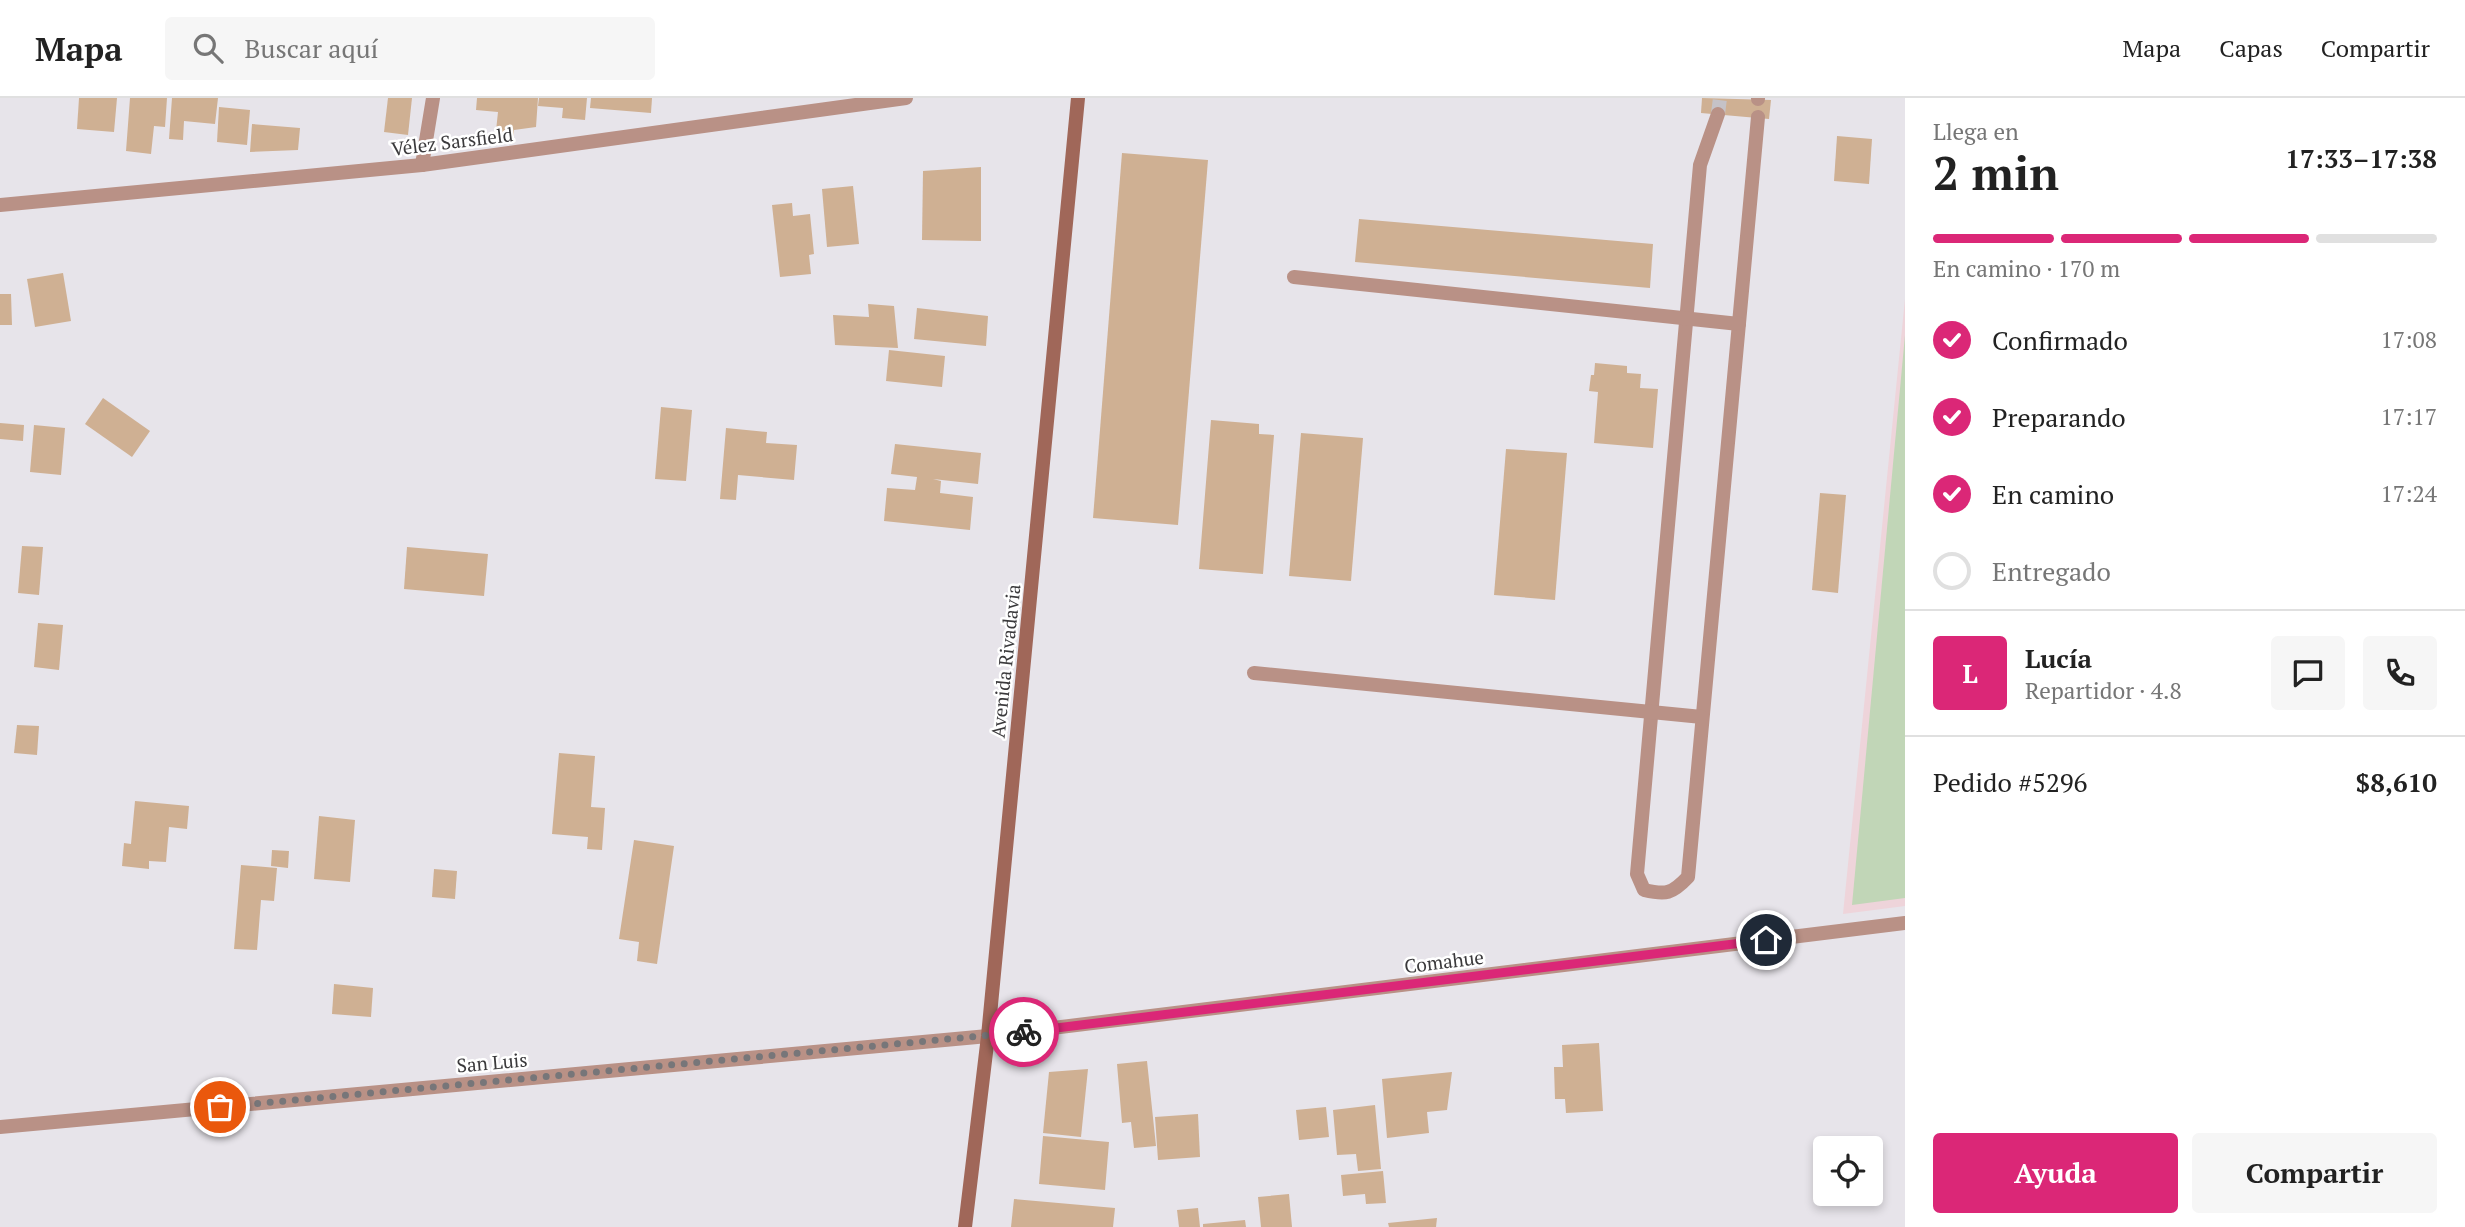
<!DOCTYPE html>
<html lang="es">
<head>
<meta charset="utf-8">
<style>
  :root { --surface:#fff; --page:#f6f6f6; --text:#222; --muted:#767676; --line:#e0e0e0; --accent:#db2777 }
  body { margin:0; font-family:"PT Serif",serif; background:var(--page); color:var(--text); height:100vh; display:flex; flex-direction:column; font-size:26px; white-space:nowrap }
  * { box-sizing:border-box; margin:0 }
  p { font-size:23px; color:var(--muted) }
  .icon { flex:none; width:38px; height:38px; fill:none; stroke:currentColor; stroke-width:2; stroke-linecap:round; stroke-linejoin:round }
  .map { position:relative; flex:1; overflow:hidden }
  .drawer { display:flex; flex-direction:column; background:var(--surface); width:560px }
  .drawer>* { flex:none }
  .controls { position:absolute; left:1813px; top:1038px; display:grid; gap:14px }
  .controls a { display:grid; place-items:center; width:70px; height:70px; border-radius:7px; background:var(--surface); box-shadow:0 4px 10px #0003; font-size:35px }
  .pin { position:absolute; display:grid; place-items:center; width:60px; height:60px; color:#fff; margin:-30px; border:4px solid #fff; border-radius:50%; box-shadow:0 2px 7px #0007 }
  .courier { position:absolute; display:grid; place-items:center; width:70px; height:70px; margin:-35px; border:5px solid #db2777; border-radius:50%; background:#fff; color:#222; box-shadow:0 2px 9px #0007 }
  .overview em { font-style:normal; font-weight:700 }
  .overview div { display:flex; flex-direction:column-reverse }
  .overview { display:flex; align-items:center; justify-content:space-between; height:119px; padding:0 28px }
  h1 { font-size:46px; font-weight:700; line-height:52px }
  .bar { display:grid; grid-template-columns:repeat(4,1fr); gap:10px 7px; align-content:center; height:84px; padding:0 28px }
  .bar i { height:9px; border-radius:5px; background:var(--line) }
  .bar .selected { background:var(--accent) }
  .bar p { grid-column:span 4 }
  .line { display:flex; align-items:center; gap:18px; padding:0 28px; border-top:2px solid var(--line) }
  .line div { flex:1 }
  .round { display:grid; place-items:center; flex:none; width:74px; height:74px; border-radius:7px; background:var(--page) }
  ol { padding:0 28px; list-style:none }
  li { display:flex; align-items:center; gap:21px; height:77px }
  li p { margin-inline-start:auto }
  li .icon { padding:7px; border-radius:50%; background:var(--accent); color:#fff; stroke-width:4 }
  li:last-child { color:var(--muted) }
  li i { width:38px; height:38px; border:4px solid var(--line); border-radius:50% }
  .cta { display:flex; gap:14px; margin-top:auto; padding:14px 28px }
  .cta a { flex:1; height:80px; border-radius:7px; background:var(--accent); color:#fff; font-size:28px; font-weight:700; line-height:80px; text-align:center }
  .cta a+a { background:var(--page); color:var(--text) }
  header { display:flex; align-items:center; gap:42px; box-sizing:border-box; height:98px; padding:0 35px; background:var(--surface); border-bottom:2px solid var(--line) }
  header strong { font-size:33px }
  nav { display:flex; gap:38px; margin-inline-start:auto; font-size:24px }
  .search { width:490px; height:63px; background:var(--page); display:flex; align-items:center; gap:18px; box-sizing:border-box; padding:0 24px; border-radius:7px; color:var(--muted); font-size:26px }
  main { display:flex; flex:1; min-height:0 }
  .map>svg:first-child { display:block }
  .education { fill:#eed4da }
  .green { fill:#c1d6b7 }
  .building { fill:#cfb093 }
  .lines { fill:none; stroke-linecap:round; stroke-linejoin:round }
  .street-tunnel { stroke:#c5c2c7; stroke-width:14; stroke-dasharray:14 7; stroke-linecap:butt }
  .street { stroke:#b99186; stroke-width:14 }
  .secondary { stroke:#a06759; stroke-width:14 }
  .done { stroke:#777679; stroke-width:7; stroke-dasharray:0 12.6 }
  .route { stroke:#db2777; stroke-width:9 }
  .labels { text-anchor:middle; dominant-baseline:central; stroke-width:5; stroke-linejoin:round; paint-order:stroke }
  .street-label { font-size:19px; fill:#3b3a3c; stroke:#fff }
</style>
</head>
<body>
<header>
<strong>Mapa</strong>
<div class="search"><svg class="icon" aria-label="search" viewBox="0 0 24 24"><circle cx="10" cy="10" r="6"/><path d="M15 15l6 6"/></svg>Buscar aquí</div>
<nav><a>Mapa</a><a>Capas</a><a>Compartir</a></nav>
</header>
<main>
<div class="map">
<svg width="1905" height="1129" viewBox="0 0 1905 1129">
  <rect width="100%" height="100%" fill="#e7e4ea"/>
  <polygon class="education" points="1905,201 1905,808 1843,816"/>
  <polygon class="green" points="1905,237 1905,800 1852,807"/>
  <g class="building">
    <polygon points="79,0 117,0 114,34 77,31"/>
    <polygon points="130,0 167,0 165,29 154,28 151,56 126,53"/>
    <polygon points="172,0 218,0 215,26 184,23 183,42 169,41"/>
    <polygon points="388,0 412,0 408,37 384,34"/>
    <polygon points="477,0 538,0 536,29 514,32 514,39 495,42 498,14 476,12"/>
    <polygon points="539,0 587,0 585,22 562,20 563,10 538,8"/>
    <polygon points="591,0 652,0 651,15 590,10"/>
    <polygon points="1702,0 1771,2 1769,21 1701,15"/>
    <polygon points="219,9 250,12 247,47 217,44"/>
    <polygon points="252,26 300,30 298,52 250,54"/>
    <polygon points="1837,38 1872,41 1869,86 1834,83"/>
    <polygon points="1122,55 1208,62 1178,427 1093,420"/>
    <polygon points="981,69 981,143 922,142 923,73"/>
    <polygon points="853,88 859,146 827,149 822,91"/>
    <polygon points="792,105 793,118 810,116 814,156 809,157 811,176 780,179 772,107"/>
    <polygon points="1359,121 1653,146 1650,190 1355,164"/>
    <polygon points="63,175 71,223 35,229 27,181"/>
    <polygon points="0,196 11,196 12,227 0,227"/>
    <polygon points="868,206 894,208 898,250 835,247 833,217 869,219"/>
    <polygon points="917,210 988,218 986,248 914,241"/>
    <polygon points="889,252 945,258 942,289 886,283"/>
    <polygon points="1595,265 1627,268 1627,275 1641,276 1640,290 1658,291 1653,350 1594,345 1598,294 1589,293 1591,277 1594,277"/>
    <polygon points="103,300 150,333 132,359 85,326"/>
    <polygon points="661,309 692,312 686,383 655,381"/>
    <polygon points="1211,322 1259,326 1259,336 1274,337 1263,476 1199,471"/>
    <polygon points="0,325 24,327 23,343 0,341"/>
    <polygon points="34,327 65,330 61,377 30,374"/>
    <polygon points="726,330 767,334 766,345 797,347 794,382 738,377 736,402 720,401"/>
    <polygon points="1301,335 1363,340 1351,483 1289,478"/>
    <polygon points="895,346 981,355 978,386 933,381 941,383 940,395 973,399 970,432 884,423 887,390 915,392 917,379 891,376"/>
    <polygon points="1506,351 1567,355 1555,502 1494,497"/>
    <polygon points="1820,395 1846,397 1838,495 1812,492"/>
    <polygon points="22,448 43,449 39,497 18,495"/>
    <polygon points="407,449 488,456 484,498 404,491"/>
    <polygon points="38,525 63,527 59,572 34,569"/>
    <polygon points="17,627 39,628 37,657 14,655"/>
    <polygon points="559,655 595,658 591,709 605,710 602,752 587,751 588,739 552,736"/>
    <polygon points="135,703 189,708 187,731 169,729 166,764 149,763 149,771 122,768 124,745 131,746"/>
    <polygon points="319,718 355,722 350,784 314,781"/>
    <polygon points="634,742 674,748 657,866 637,863 639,844 619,841"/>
    <polygon points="272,752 289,753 288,770 271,768"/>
    <polygon points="241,767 277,770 274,803 261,802 257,852 234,851"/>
    <polygon points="434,771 457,773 455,801 432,799"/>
    <polygon points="334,886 373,890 371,919 332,916"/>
    <polygon points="1599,945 1603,1013 1566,1015 1565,1001 1555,1001 1554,969 1563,969 1562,947"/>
    <polygon points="1147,963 1156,1048 1134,1050 1131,1024 1122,1025 1117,966"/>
    <polygon points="1088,971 1081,1039 1043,1035 1049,974"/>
    <polygon points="1452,974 1447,1012 1427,1014 1429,1035 1387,1040 1382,981"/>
    <polygon points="1375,1007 1381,1071 1358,1073 1356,1056 1337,1057 1333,1012"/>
    <polygon points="1326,1009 1329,1039 1299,1042 1296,1012"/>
    <polygon points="1198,1016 1200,1059 1158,1062 1155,1019"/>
    <polygon points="1043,1038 1109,1044 1105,1092 1039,1086"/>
    <polygon points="1383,1073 1386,1105 1366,1106 1365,1096 1343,1098 1341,1077"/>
    <polygon points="1289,1096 1292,1129 1261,1129 1258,1099"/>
    <polygon points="1014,1101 1115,1110 1113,1129 1011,1129"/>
    <polygon points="1198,1110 1200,1129 1179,1129 1177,1112"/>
    <polygon points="1437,1120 1436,1129 1389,1129 1388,1125"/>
    <polygon points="1245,1122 1246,1129 1203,1129 1203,1126"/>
  </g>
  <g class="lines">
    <polyline class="street-tunnel" points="1718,16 1720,0"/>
    <g class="street">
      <polyline points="1758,1 1758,0"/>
      <path d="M 1718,16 L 1700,67 L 1637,776 L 1644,792 C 1666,797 1672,796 1688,779 L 1758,19"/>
      <polyline points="422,67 433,0"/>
      <polyline points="0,107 422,67 906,0"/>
      <polyline points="1294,179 1739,226"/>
      <polyline points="1254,575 1702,619"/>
      <polyline points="0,1029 988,938 1905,825"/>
    </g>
    <polyline class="secondary" points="965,1129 988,938 1078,0"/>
  </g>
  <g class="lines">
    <polyline class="done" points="220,1009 1024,934"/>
    <polyline class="route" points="1024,934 1766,842"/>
  </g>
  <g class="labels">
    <g class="street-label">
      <text transform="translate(452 43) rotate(-7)">Vélez Sarsfield</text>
      <text transform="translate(1005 563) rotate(-84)">Avenida Rivadavia</text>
      <text transform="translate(1444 863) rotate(-7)">Comahue</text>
      <text transform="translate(492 964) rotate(-5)">San Luis</text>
    </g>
  </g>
</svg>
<div class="controls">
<a><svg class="icon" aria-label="locate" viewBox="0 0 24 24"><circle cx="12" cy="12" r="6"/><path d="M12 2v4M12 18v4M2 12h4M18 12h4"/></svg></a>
</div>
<div class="pin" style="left:220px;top:1009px;background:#ea580c"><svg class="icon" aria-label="bag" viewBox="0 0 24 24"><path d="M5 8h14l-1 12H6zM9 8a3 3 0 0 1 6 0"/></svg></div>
<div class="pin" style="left:1766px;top:842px;background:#1f2937"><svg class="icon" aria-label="home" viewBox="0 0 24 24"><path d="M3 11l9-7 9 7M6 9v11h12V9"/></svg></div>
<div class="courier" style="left:1024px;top:934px"><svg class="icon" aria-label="bike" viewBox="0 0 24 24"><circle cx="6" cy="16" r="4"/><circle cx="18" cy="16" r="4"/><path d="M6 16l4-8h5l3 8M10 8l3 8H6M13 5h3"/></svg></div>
</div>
<section class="drawer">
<div class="overview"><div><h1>2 min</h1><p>Llega en</p></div><em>17:33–17:38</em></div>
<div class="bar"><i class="selected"></i><i class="selected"></i><i class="selected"></i><i></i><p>En camino · 170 m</p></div>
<ol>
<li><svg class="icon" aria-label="check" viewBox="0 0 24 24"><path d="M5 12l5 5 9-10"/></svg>Confirmado<p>17:08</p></li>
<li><svg class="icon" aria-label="check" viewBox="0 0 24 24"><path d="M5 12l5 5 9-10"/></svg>Preparando<p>17:17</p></li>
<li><svg class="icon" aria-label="check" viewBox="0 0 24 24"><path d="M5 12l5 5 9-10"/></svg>En camino<p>17:24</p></li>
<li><i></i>Entregado</li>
</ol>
<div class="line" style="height:126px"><b class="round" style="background:var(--accent);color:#fff">L</b><div><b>Lucía</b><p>Repartidor · 4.8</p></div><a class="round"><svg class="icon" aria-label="chat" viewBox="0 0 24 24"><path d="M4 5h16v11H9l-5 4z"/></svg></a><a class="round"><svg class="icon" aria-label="phone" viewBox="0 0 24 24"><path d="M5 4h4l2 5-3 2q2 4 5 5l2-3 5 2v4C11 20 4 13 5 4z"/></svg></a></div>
<div class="line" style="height:91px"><div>Pedido #5296</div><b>$8,610</b></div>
<div class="cta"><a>Ayuda</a><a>Compartir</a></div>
</section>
</main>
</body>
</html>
